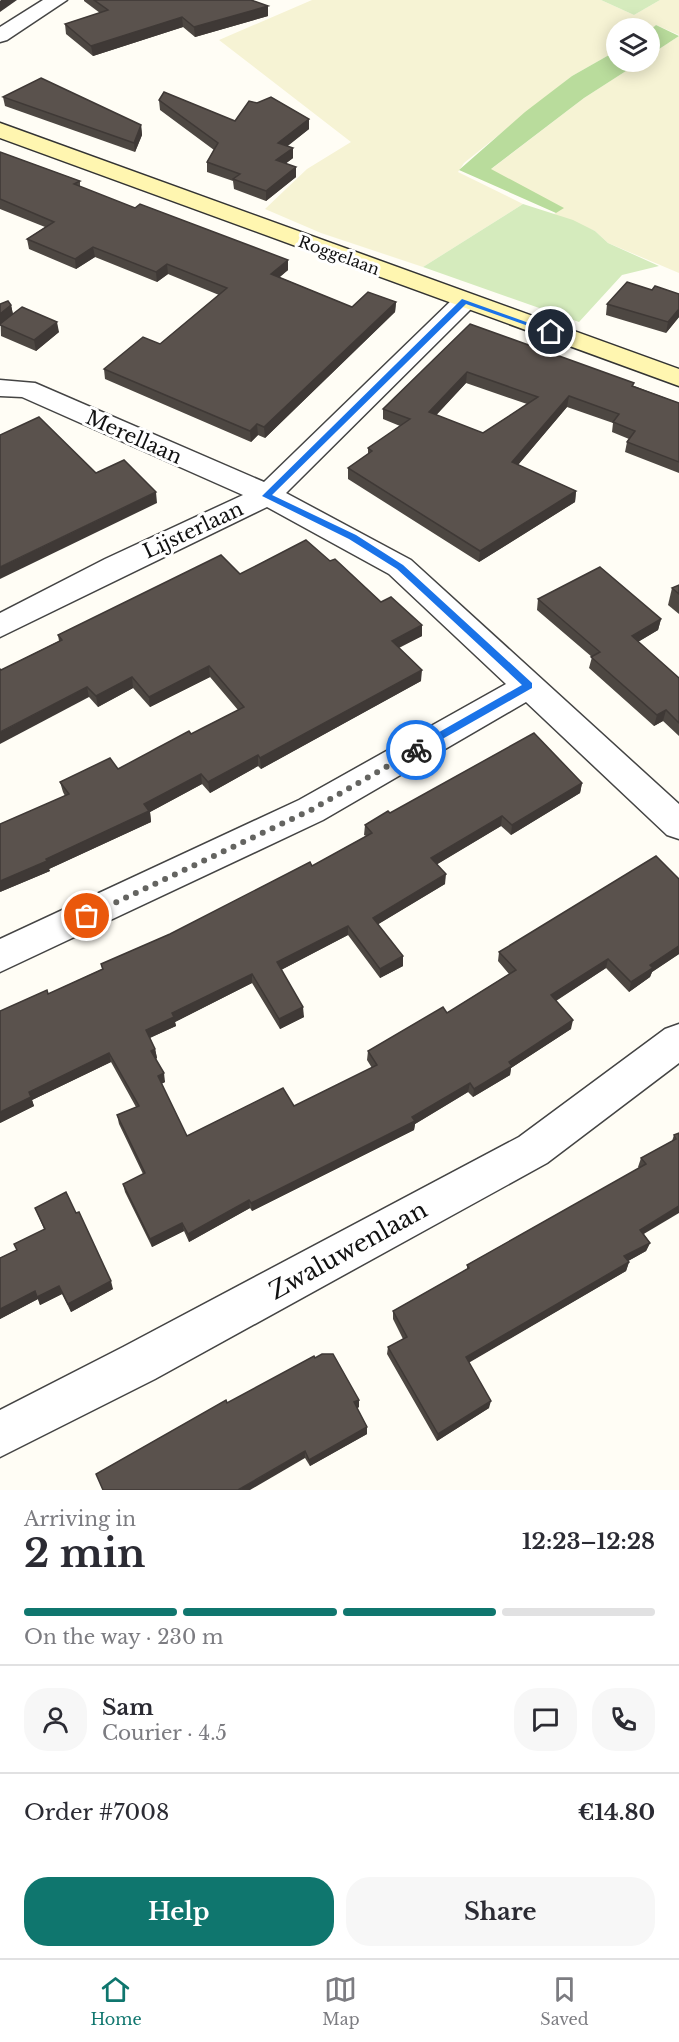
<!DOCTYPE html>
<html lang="en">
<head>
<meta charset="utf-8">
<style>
  :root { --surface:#fff; --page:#f7f7f7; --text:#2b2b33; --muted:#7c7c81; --line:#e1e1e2; --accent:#0f766e }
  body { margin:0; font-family:"Libre Baskerville",serif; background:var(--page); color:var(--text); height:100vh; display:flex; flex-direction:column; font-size:22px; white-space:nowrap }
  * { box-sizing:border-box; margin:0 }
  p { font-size:20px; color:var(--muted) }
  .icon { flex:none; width:33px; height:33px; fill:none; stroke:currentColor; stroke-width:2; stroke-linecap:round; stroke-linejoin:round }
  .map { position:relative; height:1490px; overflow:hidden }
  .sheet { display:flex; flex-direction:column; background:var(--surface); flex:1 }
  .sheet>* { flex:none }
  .buttons { position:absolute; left:606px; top:18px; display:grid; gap:12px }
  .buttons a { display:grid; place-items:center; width:54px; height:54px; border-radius:50%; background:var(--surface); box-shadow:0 3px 15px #0003; font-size:30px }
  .pin { position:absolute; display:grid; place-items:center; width:51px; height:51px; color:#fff; margin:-26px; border:3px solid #fff; border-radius:50%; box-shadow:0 2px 6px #0007 }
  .courier { position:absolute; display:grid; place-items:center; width:60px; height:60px; margin:-30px; border:4px solid #1a73e8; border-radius:50%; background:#fff; color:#222; box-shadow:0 2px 8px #0007 }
  .headline em { font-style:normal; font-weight:800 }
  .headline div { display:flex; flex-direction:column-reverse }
  .headline { display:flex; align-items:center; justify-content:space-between; height:102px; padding:0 24px }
  h1 { font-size:39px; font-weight:800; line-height:45px }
  .bar { display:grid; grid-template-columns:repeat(4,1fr); gap:9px 6px; align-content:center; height:72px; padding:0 24px }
  .bar i { height:8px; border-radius:4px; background:var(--line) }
  .bar .selected { background:var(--accent) }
  .bar p { grid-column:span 4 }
  .line { display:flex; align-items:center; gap:15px; padding:0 24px; border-top:2px solid var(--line) }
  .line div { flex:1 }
  .round { display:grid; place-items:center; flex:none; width:63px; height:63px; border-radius:24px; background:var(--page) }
  .primary-button { display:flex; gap:12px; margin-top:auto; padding:12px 24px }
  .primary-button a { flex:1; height:69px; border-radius:24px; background:var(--accent); color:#fff; font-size:24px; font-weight:800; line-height:69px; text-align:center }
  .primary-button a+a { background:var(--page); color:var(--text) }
  .dock { display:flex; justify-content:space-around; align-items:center; height:84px; border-top:2px solid var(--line); background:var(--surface); font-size:16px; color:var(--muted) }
  .dock a { display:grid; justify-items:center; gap:3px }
  .dock .selected { color:var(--accent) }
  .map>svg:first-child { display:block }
  .farmland { fill:#f6f3d4 }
  .green { fill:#d5ebbd }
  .forest { fill:#b9dc9c }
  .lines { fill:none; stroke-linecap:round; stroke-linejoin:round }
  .street-casing { stroke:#444; stroke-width:3 }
  .secondary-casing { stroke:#333; stroke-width:3 }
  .street { fill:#fff; fill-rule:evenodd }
  .secondary { fill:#fff6b0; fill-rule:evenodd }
  .wall { fill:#4d4742; fill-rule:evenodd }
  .shaded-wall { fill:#3f3936 }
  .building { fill:#5a524d; stroke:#3f3936; stroke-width:1.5; fill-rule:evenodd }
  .route { fill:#1a73e8 }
  .done { stroke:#646461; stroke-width:6; stroke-dasharray:0 10.8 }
  .labels { text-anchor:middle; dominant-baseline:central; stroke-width:6; stroke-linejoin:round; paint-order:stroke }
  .far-street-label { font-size:16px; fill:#111; stroke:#fff }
  .street-label { font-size:20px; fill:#111; stroke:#fff }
  .near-street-label { font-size:24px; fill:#111; stroke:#fff }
</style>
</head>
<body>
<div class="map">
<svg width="679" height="1490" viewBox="0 0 679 1490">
  <rect width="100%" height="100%" fill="#fffdf5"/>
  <g class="farmland">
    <polygon points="312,0 601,0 634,15 660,0 679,0 679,35 656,25 650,30 616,28 616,51 572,76 464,163 458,172 523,204 423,267 321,233 265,209 307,169 351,142 219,40"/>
    <polygon points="679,36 679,273 608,243 595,231 554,214 563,208 490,170 584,98 640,62 650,62 650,55"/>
  </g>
  <g class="green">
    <polygon points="601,0 660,0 634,15"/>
    <polygon points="523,204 573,220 595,231 608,243 659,266 622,275 579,322 423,267"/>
  </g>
  <g class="forest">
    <polygon points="656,25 679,36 650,55 650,30"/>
    <polygon points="616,51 616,62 640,62 584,98 491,169 564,208 556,213 459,170 525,112 572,76"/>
  </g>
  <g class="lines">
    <defs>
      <g id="street">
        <polygon points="43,0 67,0 7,40 0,42 0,27"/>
        <polygon points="465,293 474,296 478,301 474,306 286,493 411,560 679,804 679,839 667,835 526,702 323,820 0,972 0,939 299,800 506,684 389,574 267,507 0,637 0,613 105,559 243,495 22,397 0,396 0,380 35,383 264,482 456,296"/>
        <polygon points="679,1024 679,1063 547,1163 155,1379 0,1457 0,1410 123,1347 519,1137 665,1029"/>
      </g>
      <polygon id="secondary" points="0,123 679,369 679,386 0,138"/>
    </defs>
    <use href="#street" class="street-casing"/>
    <use href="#secondary" class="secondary-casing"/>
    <use href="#street" class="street"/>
    <use href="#secondary" class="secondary"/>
  </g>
  <g class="wall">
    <polygon points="84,0 251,0 268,6 268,16 195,37 183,27 93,56 66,34 65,24 100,13 84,1"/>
    <polygon points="3,97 141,125 142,135 135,152 5,106"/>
    <polygon points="159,100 235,121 309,119 309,129 287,146 293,158 285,164 296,177 266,201 234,189 233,181 207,172 207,162 214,150 160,110"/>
    <polygon points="0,152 80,181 80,187 288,270 279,277 352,307 396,302 395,312 265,438 258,435 251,442 105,379 104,369 160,344 219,295 168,274 157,282 95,257 76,269 29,249 27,239 45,227 0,209"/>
    <polygon points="652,290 679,294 679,317 666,333 606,315 607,304"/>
    <polygon points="0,304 11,305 13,314 59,332 36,351 1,336"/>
    <path d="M 470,324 L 679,403 L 679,473 L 625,452 L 627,442 L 629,439 L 612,432 L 613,423 L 567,407 L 518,465 L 576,491 L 575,502 L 479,562 L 348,479 L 348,468 L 368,454 L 368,448 L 400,426 L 383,419 L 383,409 ZM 466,383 L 527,404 L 483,433 L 436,415 Z"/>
    <polygon points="330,561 381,602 422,636 399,648 421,681 261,769 258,766 210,793 202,784 150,812 151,822 49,869 50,871 0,892 65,796 63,792 60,782 118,769 191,734 238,710 210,677 150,707 133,688 98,707 89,697 1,670 59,641 58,635 240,574"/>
    <polygon points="679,585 679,614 668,605 672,588"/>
    <polygon points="538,599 661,619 658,630 638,642 679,678 679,736 663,721 654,726 589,668 592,657 537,610"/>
    <polygon points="582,783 580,793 511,835 501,826 437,864 445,884 378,924 403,966 380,978 348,935 281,970 304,1017 280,1029 252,983 175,1022 176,1026 150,1038 155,1049 157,1058 156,1059 165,1082 161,1084 187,1136 294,1106 372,1068 367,1060 368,1051 447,1013 509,974 498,961 499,952 679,879 679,954 652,972 650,977 629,992 606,968 556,1001 571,1029 511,1068 510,1075 473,1097 468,1092 415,1124 414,1130 252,1211 250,1208 189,1242 184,1231 152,1247 125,1192 123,1184 143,1174 119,1124 117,1115 136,1107 111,1062 32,1100 34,1106 0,1123 48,994 102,969 101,964 170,934 312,866 366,836 364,835 365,825 390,813"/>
    <polygon points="679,1133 644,1234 650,1243 646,1251 628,1261 629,1262 626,1271 469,1362 489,1408 437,1441 387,1354 388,1347 403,1339 393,1319 393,1311 467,1269 467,1265 639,1168 638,1167 641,1158 672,1141 674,1135"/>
    <polygon points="35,1208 113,1289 71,1312 62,1294 40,1305 38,1299 0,1319 0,1258 17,1250 44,1229"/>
    <polygon points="227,1403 359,1407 357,1408 367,1427 367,1434 310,1466 305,1458"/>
  </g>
  <g class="shaded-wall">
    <polygon points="1,0 17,0 0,12 0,1"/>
    <polygon points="268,6 268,16 195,37 194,27"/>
    <polygon points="182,17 183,27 93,56 91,46"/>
    <polygon points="309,119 309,129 279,153 278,143"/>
    <polygon points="141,125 142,135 135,152 134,143"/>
    <polygon points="293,148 293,158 277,170 276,160"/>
    <polygon points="296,167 296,177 266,201 266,191"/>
    <polygon points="93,247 95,257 76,269 75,259"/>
    <polygon points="288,260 288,270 272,284 271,274"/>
    <polygon points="167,264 168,274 157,282 156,272"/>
    <polygon points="396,302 395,312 265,438 264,427"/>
    <polygon points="11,305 13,315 0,325 0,314"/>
    <polygon points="679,309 679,317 666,333 668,322"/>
    <polygon points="57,322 59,332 36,351 34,340"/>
    <polygon points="467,372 466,383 429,423 429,412"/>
    <polygon points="569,396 567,407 511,473 512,462"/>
    <polygon points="257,424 258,435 251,442 250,431"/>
    <polygon points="576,491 575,502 479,562 480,551"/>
    <polygon points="156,492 157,503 0,579 0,567"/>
    <polygon points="661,619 658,630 629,647 632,636"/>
    <polygon points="422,625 422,636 391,651 392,641"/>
    <polygon points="209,666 210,677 150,707 149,697"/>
    <polygon points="422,670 421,681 261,769 260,758"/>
    <polygon points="132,677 133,688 98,707 96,696"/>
    <polygon points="87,687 89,697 0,744 0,732"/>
    <polygon points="666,710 663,721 654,726 657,715"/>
    <polygon points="258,755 258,766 210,793 208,782"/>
    <polygon points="201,774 202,784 150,812 151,822 49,869 50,871 0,892 0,881 46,859 144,804"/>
    <polygon points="582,783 580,793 511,835 512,825"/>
    <polygon points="502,816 501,826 431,868 431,858"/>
    <polygon points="446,874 445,884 372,928 373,918"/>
    <polygon points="348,926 348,935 277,972 277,962"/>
    <polygon points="679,946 679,954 652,972 650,977 629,992 631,982 650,965"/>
    <polygon points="403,956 403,966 380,978 380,969"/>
    <polygon points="608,959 606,968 549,1005 551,995"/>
    <polygon points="252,974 252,983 175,1022 176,1026 147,1039 146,1030 172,1013"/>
    <polygon points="303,1007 304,1017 280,1029 279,1019"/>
    <polygon points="573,1020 571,1029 511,1068 510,1075 473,1097 474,1089 509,1062"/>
    <polygon points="155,1049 157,1058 153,1060 151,1051"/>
    <polygon points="109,1053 111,1062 32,1100 34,1106 0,1123 0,1112 29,1092"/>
    <polygon points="164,1073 165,1082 159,1085 158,1076"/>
    <polygon points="470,1083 468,1092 415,1124 414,1130 252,1211 251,1203 412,1117"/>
    <polygon points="249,1200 250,1208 189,1242 188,1234"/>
    <polygon points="679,1206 679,1213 637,1238 640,1230"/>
    <polygon points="182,1223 184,1231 152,1247 150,1239"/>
    <polygon points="650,1243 646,1251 621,1265 624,1256"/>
    <polygon points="629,1262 626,1271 465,1365 466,1357"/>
    <polygon points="111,1281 113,1289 71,1312 68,1304"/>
    <polygon points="59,1286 62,1294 40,1305 38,1299 0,1319 0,1309 35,1291"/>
    <polygon points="359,1400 359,1407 354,1410 354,1402"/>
    <polygon points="491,1401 489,1408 437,1441 438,1434"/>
    <polygon points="367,1427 367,1434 310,1466 309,1460"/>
    <polygon points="305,1451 305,1458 250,1490 238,1490"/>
  </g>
  <g class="building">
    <polygon points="94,0 251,0 268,6 194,27 182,17 91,46 65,24 108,10"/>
    <polygon points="41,78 141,125 134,143 3,97"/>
    <polygon points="164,92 235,121 249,101 257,103 271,97 309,119 278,143 293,148 276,160 296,167 266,191 233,179 240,174 207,162 218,143 159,100"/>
    <polygon points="0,152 80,181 74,184 135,208 140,204 288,260 271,274 352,307 368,292 396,302 264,427 257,424 250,431 104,369 143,337 160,344 227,288 167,264 156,272 93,247 75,259 27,239 54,222 0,199"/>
    <polygon points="627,282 652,290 655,286 679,294 679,309 668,322 607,304"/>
    <polygon points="8,301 11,305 0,314 0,304"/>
    <polygon points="22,307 57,322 34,340 0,325 0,324"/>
    <path d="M 470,324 L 634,383 L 632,386 L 679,403 L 679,462 L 627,442 L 635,431 L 613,422 L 619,414 L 569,396 L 512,462 L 576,491 L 480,551 L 348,468 L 372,451 L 368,448 L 410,419 L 383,409 ZM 467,372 L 538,397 L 483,433 L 429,412 Z"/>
    <polygon points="39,417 96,473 124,460 156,492 0,567 0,435"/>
    <polygon points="306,540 330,561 335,559 381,602 391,597 422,625 392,641 422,670 260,758 258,755 208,782 201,774 144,804 149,811 46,859 47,861 0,881 0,824 69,794 60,782 110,758 118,769 189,731 191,734 244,707 209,666 149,697 132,677 96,696 87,687 0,732 0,669 1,670 62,640 58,635 221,555 240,574"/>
    <polygon points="600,567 661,619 632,636 679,678 679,723 666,710 657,715 591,657 600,652 538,599"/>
    <polygon points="679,585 679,594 672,588"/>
    <polygon points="534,733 582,783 512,825 502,816 431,858 446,874 373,918 403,956 380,969 348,926 277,962 303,1007 279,1019 252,974 172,1013 174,1017 146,1030 155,1049 151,1051 164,1073 158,1076 187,1136 283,1088 294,1106 377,1065 368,1051 443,1007 447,1013 516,970 499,952 656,856 679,879 679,946 650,965 653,968 631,982 608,959 551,995 573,1020 509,1062 512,1066 474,1089 470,1083 412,1117 415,1121 251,1203 249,1200 188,1234 182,1223 150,1239 123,1184 145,1173 117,1115 139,1106 109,1053 29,1092 31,1097 0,1112 0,1011 47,990 48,994 103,969 101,964 170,934 310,862 312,866 372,833 365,825 388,811 390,813"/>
    <polygon points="679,1133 679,1206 640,1230 650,1243 624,1256 629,1262 466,1357 491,1401 438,1434 388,1347 407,1337 393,1311 469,1268 467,1265 646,1164 641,1158 676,1139 674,1135"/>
    <polygon points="66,1192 76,1213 79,1212 111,1281 68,1304 59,1286 37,1297 35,1291 0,1309 0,1258 17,1250 14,1244 45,1229 35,1208"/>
    <polygon points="322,1354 333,1354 359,1400 354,1402 367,1427 309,1460 305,1451 238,1490 103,1490 96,1474 226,1400 227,1403 314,1356 315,1358"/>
  </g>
  <polygon class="route" points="462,299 554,332 548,333 466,304 272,495 356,535 403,565 532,683 532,688 416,754 411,750 413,747 522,685 397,569 349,539 262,496"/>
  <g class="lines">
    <polyline class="done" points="87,916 311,810 416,750"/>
  </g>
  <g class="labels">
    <g class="far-street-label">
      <text transform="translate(339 255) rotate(20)">Roggelaan</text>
    </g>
    <g class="street-label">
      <text transform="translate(134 437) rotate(24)">Merellaan</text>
      <text transform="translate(193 530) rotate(-25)">Lijsterlaan</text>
    </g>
    <g class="near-street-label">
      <text transform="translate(348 1250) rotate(-29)">Zwaluwenlaan</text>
    </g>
  </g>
</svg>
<div class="buttons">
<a><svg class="icon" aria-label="layers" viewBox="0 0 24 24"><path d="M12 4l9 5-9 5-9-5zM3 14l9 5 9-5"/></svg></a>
</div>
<div class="pin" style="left:87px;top:916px;background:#ea580c"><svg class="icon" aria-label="bag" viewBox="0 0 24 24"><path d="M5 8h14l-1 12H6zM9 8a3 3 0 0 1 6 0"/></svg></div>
<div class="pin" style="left:551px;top:332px;background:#1f2937"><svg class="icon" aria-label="home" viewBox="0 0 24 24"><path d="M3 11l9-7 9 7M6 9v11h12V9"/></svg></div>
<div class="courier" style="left:416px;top:750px"><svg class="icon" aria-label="bike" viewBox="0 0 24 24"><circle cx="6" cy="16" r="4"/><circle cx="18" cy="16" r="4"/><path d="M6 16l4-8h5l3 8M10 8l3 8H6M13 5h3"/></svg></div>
</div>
<section class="sheet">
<div class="headline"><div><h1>2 min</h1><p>Arriving in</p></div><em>12:23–12:28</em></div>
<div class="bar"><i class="selected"></i><i class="selected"></i><i class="selected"></i><i></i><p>On the way · 230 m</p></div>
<div class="line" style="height:108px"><a class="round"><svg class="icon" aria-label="person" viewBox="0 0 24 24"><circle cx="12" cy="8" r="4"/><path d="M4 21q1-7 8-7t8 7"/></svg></a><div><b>Sam</b><p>Courier · 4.5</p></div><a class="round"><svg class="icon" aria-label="chat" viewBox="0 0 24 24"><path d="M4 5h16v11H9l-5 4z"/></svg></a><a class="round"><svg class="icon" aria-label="phone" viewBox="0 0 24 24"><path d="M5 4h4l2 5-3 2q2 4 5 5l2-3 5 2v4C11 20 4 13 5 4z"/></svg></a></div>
<div class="line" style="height:78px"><div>Order #7008</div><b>€14.80</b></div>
<div class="primary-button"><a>Help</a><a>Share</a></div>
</section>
<nav class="dock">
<a class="selected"><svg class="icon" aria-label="home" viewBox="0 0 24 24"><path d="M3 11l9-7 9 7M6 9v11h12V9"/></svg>Home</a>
<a><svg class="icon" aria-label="map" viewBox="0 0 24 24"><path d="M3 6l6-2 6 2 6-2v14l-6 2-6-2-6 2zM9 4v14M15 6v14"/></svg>Map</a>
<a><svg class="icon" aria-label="saved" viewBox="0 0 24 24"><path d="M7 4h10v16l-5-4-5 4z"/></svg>Saved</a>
</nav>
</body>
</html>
